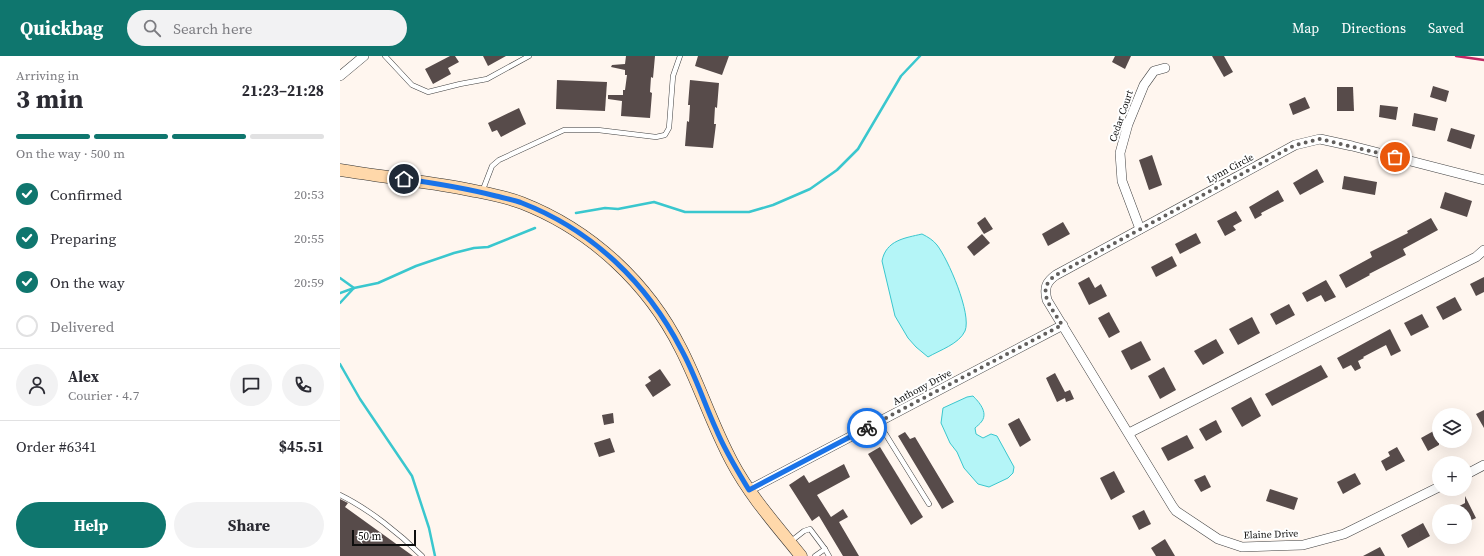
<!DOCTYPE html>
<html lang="en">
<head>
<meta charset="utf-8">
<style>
  :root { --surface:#fff; --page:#f2f2f3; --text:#2b2b33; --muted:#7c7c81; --line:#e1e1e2; --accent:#0f766e }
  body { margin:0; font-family:"Source Serif 4",serif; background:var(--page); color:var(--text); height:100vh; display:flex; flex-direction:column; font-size:15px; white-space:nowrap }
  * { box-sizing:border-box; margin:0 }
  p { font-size:13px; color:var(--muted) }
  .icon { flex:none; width:22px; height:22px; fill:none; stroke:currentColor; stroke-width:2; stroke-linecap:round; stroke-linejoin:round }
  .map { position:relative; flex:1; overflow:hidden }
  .details { display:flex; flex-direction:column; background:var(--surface); width:340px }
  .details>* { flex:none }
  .controls { position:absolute; left:1092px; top:352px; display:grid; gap:8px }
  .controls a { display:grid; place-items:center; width:40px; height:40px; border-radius:50%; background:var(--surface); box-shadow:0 4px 16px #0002; font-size:20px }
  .scale { position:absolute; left:12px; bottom:10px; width:64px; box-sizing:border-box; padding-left:4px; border:2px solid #0e0e0e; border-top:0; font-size:11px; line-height:14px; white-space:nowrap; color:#0e0e0e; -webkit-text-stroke:3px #fff; paint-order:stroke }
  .pin { position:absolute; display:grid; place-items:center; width:34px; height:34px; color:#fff; margin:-17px; border:2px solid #fff; border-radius:50%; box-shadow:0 1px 4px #0007 }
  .courier { position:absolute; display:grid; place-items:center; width:40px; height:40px; margin:-20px; border:3px solid #1a73e8; border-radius:50%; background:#fff; color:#222; box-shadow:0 1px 5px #0007 }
  .head em { font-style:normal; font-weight:700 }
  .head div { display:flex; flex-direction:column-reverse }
  .head { display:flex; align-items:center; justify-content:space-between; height:68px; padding:0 16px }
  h1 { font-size:26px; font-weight:700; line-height:30px }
  .bar { display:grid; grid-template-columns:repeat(4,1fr); gap:6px 4px; align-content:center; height:48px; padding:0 16px }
  .bar i { height:5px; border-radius:3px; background:var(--line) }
  .bar .current { background:var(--accent) }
  .bar p { grid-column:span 4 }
  .line { display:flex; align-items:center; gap:10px; padding:0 16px; border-top:1px solid var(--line) }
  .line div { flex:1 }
  .round { display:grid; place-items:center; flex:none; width:42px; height:42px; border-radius:21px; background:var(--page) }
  ol { padding:0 16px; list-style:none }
  li { display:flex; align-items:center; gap:12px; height:44px }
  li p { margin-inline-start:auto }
  li .icon { padding:4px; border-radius:50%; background:var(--accent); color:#fff; stroke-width:4 }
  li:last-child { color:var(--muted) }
  li i { width:22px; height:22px; border:2px solid var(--line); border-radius:50% }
  .primary-button { display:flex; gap:8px; margin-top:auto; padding:8px 16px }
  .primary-button a { flex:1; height:46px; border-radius:24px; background:var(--accent); color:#fff; font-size:16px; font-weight:700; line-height:46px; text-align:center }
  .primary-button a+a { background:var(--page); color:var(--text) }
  header { display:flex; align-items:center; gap:24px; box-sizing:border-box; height:56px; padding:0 20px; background:var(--accent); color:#fff }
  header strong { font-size:19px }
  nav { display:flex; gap:22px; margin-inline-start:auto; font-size:14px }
  .search { width:280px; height:36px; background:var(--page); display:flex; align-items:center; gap:10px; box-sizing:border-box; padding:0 14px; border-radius:22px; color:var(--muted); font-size:15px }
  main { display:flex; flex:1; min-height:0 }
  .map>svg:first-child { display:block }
  .water { fill:#b4f5f7; stroke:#3ac7ce }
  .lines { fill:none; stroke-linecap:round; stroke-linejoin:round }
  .stream { stroke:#3ac7ce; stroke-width:2.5 }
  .building { fill:#574b4a }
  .lane-casing { stroke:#414141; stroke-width:5.5 }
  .street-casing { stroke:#414141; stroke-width:10 }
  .secondary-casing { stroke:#303030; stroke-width:13 }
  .lane { stroke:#fff; stroke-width:4.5 }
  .street { stroke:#fff; stroke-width:9 }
  .secondary { stroke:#ffd8aa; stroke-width:12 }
  .rail { stroke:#bf2562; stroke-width:2.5 }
  .done { stroke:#625f5d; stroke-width:4; stroke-dasharray:0 7.2 }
  .route { stroke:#1a73e8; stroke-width:5 }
  .labels { text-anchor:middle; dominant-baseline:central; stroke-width:4; stroke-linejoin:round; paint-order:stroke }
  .street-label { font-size:10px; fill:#0e0e0e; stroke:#fff }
</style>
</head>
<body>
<header>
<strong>Quickbag</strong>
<div class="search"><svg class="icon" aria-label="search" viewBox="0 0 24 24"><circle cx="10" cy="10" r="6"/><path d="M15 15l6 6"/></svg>Search here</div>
<nav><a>Map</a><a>Directions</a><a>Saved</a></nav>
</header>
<main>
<section class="details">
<div class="head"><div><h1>3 min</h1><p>Arriving in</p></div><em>21:23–21:28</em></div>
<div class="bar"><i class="current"></i><i class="current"></i><i class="current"></i><i></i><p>On the way · 500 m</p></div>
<ol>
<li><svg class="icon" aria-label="check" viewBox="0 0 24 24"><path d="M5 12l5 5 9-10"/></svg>Confirmed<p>20:53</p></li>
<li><svg class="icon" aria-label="check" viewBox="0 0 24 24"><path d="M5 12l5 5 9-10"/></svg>Preparing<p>20:55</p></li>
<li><svg class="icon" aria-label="check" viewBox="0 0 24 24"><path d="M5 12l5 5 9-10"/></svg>On the way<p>20:59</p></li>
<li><i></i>Delivered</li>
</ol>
<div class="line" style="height:72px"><a class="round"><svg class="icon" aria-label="person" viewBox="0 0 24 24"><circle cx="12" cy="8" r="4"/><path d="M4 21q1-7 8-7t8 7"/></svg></a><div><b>Alex</b><p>Courier · 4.7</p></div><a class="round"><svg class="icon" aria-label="chat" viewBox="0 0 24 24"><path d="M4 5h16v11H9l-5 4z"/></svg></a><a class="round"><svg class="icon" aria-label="phone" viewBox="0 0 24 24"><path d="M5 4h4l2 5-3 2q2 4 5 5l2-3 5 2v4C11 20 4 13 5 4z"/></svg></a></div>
<div class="line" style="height:52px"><div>Order #6341</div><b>$45.51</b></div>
<div class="primary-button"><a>Help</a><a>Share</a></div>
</section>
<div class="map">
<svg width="1144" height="500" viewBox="0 0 1144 500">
  <rect width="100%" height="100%" fill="#fff6ef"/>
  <g class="water">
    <path d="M 582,178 C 588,181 593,184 597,189 C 608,203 632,258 625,275 C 619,288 600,294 588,301 L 576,291 L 568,282 L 555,260 L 542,205 C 546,184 565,182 582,178 Z"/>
    <path d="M 633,340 C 639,346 648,356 642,365 C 640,368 637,370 635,372 L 636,378 L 643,382 L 651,378 L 657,380 L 674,411 L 673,417 L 668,422 L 649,431 L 638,428 L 624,412 L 617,396 L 610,387 L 601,367 L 603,352 L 627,341 Z"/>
  </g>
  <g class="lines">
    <g class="stream">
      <polyline points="236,157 265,152 278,153 314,146 345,156 409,156 433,149 470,133 497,114 518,93 561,20 580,0"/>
      <polyline points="0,222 14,232"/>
      <polyline points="0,237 14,232 38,227 76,210 114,197 134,192 148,191 195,172"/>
      <polyline points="0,247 13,233"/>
      <polyline points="0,308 20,343 72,420 89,472 95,500"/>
    </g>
  </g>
  <g class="building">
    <polygon points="110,0 115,0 119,6 108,12 111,18 93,28 85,13"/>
    <polygon points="143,0 166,0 148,10"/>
    <polygon points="286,0 315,0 313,22 311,21 310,36 312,37 310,62 281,60 282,45 268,43 268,39 283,39 283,34 285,34 287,19 285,19 285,14 271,11 272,9 285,8"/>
    <polygon points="358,0 389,0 382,19 355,10"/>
    <polygon points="775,0 791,0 785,13 772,6"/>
    <polygon points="872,0 884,0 893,16 884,21"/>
    <polygon points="217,24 267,26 265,55 216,53"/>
    <polygon points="350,24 379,27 377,52 375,51 374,68 376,68 373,92 345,90 347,65 349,66 350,49 348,49"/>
    <polygon points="1093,30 1109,35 1106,46 1090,41"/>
    <polygon points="997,31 1013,31 1014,55 997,55"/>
    <polygon points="965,41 970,52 953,59 949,48"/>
    <polygon points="1040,49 1058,51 1056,64 1039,61"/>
    <polygon points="179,52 186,68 161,81 157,74 152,76 148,67"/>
    <polygon points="1074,57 1098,62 1095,75 1072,70"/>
    <polygon points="1111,72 1135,79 1131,93 1107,85"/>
    <polygon points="812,99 822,129 809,134 799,104"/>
    <polygon points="977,113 984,126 960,139 953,127"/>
    <polygon points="1004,120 1037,126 1035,139 1002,133"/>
    <polygon points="938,134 944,145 921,157 922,159 915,163 909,151"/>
    <polygon points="1105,136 1132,145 1127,161 1100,152"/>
    <polygon points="896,155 902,165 893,170 896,174 885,180 877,165"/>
    <polygon points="645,161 653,173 644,178 637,167"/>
    <polygon points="1091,162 1098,174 1063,193 1066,199 1029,218 1030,219 1006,232 999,219 1032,201 1030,196 1068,177 1067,175"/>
    <polygon points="723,166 730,178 708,190 702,178"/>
    <polygon points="856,177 861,187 840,198 835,188"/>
    <polygon points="642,178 650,187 634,200 627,191"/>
    <polygon points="832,200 837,210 816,221 811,211"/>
    <polygon points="749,221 755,232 761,228 767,240 749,249 738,227"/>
    <polygon points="1144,221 1144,236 1136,240 1130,228"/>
    <polygon points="986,224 996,241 985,246 981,239 967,246 962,237"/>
    <polygon points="1115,241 1122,254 1103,264 1096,251"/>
    <polygon points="949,248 955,259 936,269 930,258"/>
    <polygon points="769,256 780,276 769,282 758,262"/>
    <polygon points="1082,258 1089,271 1071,280 1064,267"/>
    <polygon points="912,261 920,277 898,289 889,273"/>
    <polygon points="1050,273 1061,295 1051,300 1046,289 1023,301 1024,302 1018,305 1021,312 1015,315 1011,309 1003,313 997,302"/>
    <polygon points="876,283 884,297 863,309 854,295"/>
    <polygon points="801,285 811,304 791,314 781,295"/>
    <polygon points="981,309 988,321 932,350 925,338"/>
    <polygon points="824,311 836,334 820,343 808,320"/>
    <polygon points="320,313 331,329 313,341 305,329 311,325 308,321"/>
    <polygon points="715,317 725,336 730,334 734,343 726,346 725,342 717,346 706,322"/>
    <polygon points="911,341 921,360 902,371 891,352"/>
    <polygon points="1144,354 1144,372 1136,358"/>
    <polygon points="273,357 274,367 264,369 262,359"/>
    <polygon points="679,362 691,384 680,391 668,368"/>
    <polygon points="876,364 882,376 866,385 859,373"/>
    <polygon points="1099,372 1099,389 1088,395 1081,382"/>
    <polygon points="565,376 570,383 575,381 614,446 602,453 558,380"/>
    <polygon points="847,379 854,392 828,405 821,392"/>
    <polygon points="270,382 275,396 259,401 254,387"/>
    <polygon points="540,391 583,461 571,469 528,398"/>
    <polygon points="1057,391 1065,405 1046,415 1041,405 1050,400 1048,396"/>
    <polygon points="504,408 510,421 477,439 491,461 503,453 508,461 499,466 519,500 503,500 479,460 472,465 449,429 464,419 469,427"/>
    <polygon points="774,415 785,436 771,444 760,422"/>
    <polygon points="1015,417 1021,428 1003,438 997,426"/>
    <polygon points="865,419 871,431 861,436 854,424"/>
    <polygon points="930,433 958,442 954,454 926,445"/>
    <polygon points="1125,440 1136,462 1125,467 1125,455 1110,455 1125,447"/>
    <polygon points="0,443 8,447 5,451 73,500 0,500"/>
    <polygon points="804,454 811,468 799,474 792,460"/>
    <polygon points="1083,467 1090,480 1068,492 1061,479"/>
    <polygon points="825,483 835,500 816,500 811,492"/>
    <polygon points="1040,491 1045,500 1023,500"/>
  </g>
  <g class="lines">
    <defs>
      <g id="lane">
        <polyline points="45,0 72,29 88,36 120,28 147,23 189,0"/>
        <polyline points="142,136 152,110 159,104 224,74 258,74 316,81 325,79 329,72 333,20 340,0"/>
        <polyline points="538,366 589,448"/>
        <path d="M 0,439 C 29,453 60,478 82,500"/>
        <polyline points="450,486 464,475 470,473 485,493"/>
        <polyline points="475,500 485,493 489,500"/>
      </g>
      <g id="street">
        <polyline points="0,20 24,0"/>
        <polyline points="800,173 782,125 780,97 788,68 804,29 814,15 825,12"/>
        <polyline points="789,377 1136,201 1144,194"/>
        <polyline points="1125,419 1144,409"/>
        <path d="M 1099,431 L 1004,478 L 963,489 L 902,491 L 878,483 L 836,455 L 833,451 L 707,244 C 704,232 706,226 716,219 L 955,89 L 980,83 L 1012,90 L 1144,124"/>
        <polyline points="409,434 723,269"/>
      </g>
      <path id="secondary" d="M 0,114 C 42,121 84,125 125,133 C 144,137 164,140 182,147 C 251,174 308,227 341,293 C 360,330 372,369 392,406 C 410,440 437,470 461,500"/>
    </defs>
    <use href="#lane" class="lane-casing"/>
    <use href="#street" class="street-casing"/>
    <use href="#secondary" class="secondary-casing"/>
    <use href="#lane" class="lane"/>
    <use href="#street" class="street"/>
    <use href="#secondary" class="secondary"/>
    <polyline class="rail" points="1116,0 1144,4"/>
  </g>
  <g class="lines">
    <path class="done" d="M 527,372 L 722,269 C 712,252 694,234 716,219 L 955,89 L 980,83 L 1055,101"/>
    <path class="route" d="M 64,123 C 94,127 125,132 156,140 C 164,142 174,144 182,147 C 252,174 307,227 341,293 C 355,318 364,347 376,373 C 385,395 397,414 409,434 L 527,372"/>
  </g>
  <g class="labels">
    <g class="street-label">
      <text transform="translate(781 60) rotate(-71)">Cedar Court</text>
      <text transform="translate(890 112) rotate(-28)">Lynn Circle</text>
      <text transform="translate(582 331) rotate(-28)">Anthony Drive</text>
      <text transform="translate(931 478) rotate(-2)">Elaine Drive</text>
    </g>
  </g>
</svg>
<div class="controls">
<a><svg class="icon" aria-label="layers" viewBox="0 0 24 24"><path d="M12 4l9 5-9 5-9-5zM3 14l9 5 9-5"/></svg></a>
<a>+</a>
<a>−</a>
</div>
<div class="scale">50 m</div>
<div class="pin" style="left:1055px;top:101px;background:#ea580c"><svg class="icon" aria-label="bag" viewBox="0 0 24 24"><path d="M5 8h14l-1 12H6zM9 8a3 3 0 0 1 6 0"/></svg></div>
<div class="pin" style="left:64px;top:123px;background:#1f2937"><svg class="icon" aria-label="home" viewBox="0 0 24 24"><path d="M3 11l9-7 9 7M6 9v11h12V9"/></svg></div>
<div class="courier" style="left:527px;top:372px"><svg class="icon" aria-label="bike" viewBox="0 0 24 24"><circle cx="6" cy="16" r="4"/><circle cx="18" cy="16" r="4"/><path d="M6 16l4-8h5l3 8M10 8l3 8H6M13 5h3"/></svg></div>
</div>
</main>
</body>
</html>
